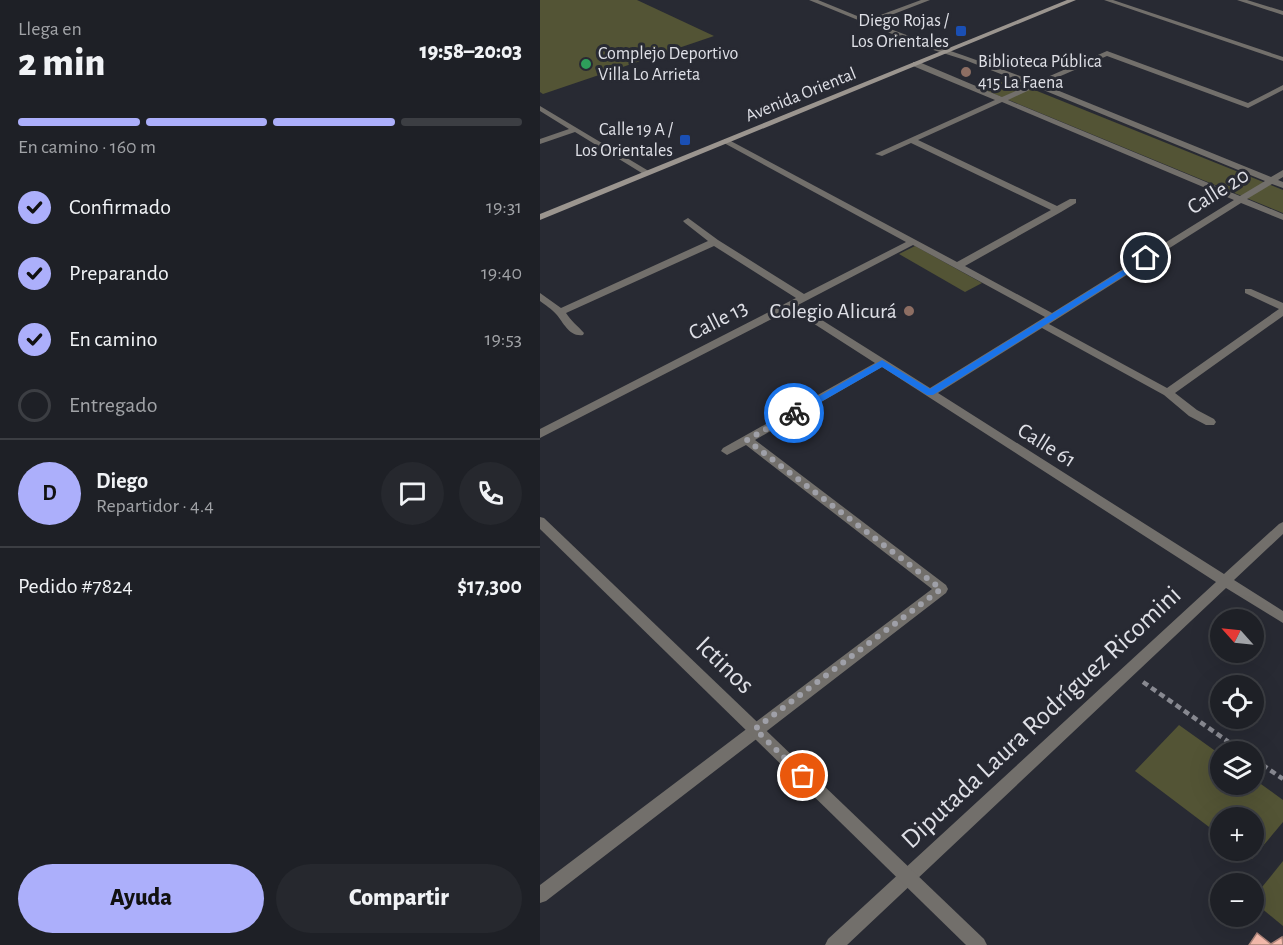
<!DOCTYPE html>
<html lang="es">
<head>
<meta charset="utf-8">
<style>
  :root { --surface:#1e2026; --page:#26282e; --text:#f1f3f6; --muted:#a1a3a7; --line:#3c3e43; --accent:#acaffb }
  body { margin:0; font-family:"Alegreya Sans",sans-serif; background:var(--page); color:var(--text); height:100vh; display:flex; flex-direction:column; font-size:22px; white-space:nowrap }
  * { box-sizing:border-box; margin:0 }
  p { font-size:20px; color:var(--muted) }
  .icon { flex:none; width:33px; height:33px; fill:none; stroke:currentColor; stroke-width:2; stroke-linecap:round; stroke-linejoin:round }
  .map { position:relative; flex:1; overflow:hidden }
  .drawer { display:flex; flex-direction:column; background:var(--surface); width:540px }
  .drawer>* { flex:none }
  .needle { width:39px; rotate:297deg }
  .controls { position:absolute; left:670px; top:609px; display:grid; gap:12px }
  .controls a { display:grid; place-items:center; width:54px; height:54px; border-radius:50%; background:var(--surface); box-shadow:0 6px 24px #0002,0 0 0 2px var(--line); font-size:30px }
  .pin { position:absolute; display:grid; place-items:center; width:51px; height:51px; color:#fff; margin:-26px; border:3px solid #fff; border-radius:50%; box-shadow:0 2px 6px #0007 }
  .courier { position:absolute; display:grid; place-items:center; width:60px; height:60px; margin:-30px; border:4px solid #1a73e8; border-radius:50%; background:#fff; color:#222; box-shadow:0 2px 8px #0007 }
  .head em { font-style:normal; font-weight:800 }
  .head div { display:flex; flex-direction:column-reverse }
  .head { display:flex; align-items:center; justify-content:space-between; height:102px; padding:0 18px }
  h1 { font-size:39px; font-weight:800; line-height:45px }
  .bar { display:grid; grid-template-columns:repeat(4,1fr); gap:9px 6px; align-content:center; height:72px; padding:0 18px }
  .bar i { height:8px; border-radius:4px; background:var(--line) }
  .bar .current { background:var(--accent) }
  .bar p { grid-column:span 4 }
  .line { display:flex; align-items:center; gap:15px; padding:0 18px; border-top:2px solid var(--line) }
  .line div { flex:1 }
  .round { display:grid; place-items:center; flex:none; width:63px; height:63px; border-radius:32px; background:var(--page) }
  ol { padding:0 18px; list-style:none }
  li { display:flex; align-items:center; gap:18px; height:66px }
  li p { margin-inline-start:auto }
  li .icon { padding:6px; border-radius:50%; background:var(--accent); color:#111; stroke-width:4 }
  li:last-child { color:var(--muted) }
  li i { width:33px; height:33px; border:3px solid var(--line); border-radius:50% }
  .action { display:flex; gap:12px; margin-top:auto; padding:12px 18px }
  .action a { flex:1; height:69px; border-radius:36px; background:var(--accent); color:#111; font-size:24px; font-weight:800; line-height:69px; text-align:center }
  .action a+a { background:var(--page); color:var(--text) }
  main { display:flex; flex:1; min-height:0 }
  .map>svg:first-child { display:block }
  .green { fill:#535435 }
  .building { fill:#f2b9ab; stroke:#a98278; stroke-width:1.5 }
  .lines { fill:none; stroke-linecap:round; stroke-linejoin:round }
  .path { stroke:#888991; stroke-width:4.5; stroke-dasharray:6 4; stroke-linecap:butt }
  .minor { fill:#726f6b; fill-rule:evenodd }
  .tertiary { fill:#726f6b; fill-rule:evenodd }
  .secondary { fill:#9b958f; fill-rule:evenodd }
  .route { fill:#1a73e8 }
  .done { stroke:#9fa0a8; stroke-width:6; stroke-dasharray:0 10.8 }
  .transit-dot { fill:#1a4fb4; stroke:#282a33; stroke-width:2 }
  .leisure-dot { fill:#2e9e5b; stroke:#282a33; stroke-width:2 }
  .education-dot { fill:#8d6e63; stroke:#282a33; stroke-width:2 }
  .labels { text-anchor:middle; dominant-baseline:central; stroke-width:6; stroke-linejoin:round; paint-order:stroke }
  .far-poi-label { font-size:18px; fill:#dfe0e7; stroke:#282a33; text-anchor:end }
  .far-street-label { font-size:18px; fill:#dfe0e7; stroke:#282a33 }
  .street-label { font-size:22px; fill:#dfe0e7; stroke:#282a33 }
  .poi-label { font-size:22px; fill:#dfe0e7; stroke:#282a33; text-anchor:end }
  .near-street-label { font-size:27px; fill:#dfe0e7; stroke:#282a33 }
</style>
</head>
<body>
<main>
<section class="drawer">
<div class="head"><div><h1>2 min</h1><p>Llega en</p></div><em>19:58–20:03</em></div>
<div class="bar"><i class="current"></i><i class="current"></i><i class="current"></i><i></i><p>En camino · 160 m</p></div>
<ol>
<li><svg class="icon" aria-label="check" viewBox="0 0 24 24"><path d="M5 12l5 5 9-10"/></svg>Confirmado<p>19:31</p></li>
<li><svg class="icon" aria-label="check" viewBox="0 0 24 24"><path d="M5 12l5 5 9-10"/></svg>Preparando<p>19:40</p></li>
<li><svg class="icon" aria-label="check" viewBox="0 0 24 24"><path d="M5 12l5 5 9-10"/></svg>En camino<p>19:53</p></li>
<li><i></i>Entregado</li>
</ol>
<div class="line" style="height:108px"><b class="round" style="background:var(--accent);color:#111">D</b><div><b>Diego</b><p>Repartidor · 4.4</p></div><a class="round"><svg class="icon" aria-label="chat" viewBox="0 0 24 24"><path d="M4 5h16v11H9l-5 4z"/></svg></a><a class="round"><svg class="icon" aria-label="phone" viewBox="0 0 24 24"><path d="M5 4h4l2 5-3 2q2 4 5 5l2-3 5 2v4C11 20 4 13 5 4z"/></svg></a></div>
<div class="line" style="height:78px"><div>Pedido #7824</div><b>$17,300</b></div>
<div class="action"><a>Ayuda</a><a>Compartir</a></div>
</section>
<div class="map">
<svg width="743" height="945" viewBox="0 0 743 945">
  <rect width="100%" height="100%" fill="#282a33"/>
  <g class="green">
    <polygon points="0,0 97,0 174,36 3,94 0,92"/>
    <polygon points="460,76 743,190 743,213 435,86"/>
    <polygon points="375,246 442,283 425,292 359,254"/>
    <polygon points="639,725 681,755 681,784 714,784 714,779 743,800 743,822 712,859 701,851 714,850 714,818 681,818 681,836 595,771"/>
    <polygon points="743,861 743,926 714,902 714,897"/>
  </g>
  <polygon class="building" points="717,933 731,944 742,937 743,945 709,945"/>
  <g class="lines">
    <g class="path">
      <polyline points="603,682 703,752"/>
      <polyline points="714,759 743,779"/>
    </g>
    <g class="minor">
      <path d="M 269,0 L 278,0 L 327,20 L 381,0 L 390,0 L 333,22 C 387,44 442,61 496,82 L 567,51 L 708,103 L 743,85 L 743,90 L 708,108 L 567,56 L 502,84 L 731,177 L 743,170 L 743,177 L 738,180 L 743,182 L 743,188 L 732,184 L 707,199 L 743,214 L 743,220 L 701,203 L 509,324 L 627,388 L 739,309 L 705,293 L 705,289 L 711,289 L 743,303 L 743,316 L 635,393 L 657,410 L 674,419 L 676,422 L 674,425 L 666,425 L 649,416 L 624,395 L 502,328 L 398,393 L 684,574 L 739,524 L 743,522 L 743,534 L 694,580 L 743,611 L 743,623 L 686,588 L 307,945 L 285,945 L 288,939 L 676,582 L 342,367 L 215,440 L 406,585 L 408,589 L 406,593 L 6,901 L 0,903 L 0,885 L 392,589 L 206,445 L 187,455 L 181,451 L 183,448 L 335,363 L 251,309 L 0,438 L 0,429 L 256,298 L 174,246 L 26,313 C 31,321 38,326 44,333 L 43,335 C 29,337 24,323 16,314 C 12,309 5,305 0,301 L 0,293 L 21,308 L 168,241 L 145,223 L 143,221 L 148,218 L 178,240 L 264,294 L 366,242 L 184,143 L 184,139 L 187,139 L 417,262 L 511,210 L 371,143 L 342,156 L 335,154 L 455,100 L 373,66 L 373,62 L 379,62 L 462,97 L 489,85 L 425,60 L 384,47 ZM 496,87 L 725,181 L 700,196 L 468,100 ZM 462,102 L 694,200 L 512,313 L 425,266 L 521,212 L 536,203 L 536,199 L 530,199 L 517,206 L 378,140 ZM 373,245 L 505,317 L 390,388 L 258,305 Z"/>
      <polygon points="564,0 573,0 743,57 743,61"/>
      <polygon points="697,0 707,0 743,11 743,15"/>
      <polygon points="0,106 112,173 105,175 35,132 0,144 0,139 29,129 0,111"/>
    </g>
    <polygon class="tertiary" points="0,517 4,518 444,939 447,945 426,945 0,529"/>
    <polygon class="secondary" points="527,0 536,0 0,220 0,214"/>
  </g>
  <polygon class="route" points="606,256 609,257 609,260 393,395 387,395 342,367 258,415 250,413 342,360 390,389"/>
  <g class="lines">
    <polyline class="done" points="254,413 207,440 401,589 215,729 263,776"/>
  </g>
  <g class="transit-dot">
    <rect x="415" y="25" width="12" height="12" rx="3"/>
    <rect x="139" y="134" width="12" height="12" rx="3"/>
  </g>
  <circle class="leisure-dot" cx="46" cy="64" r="6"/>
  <g class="education-dot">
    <circle cx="426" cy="72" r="6"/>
    <circle cx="369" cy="311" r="6"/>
  </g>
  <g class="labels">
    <g class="far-poi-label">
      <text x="409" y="21">Diego Rojas /<tspan x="409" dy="21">Los Orientales</tspan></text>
      <text x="58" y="54" text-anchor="start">Complejo Deportivo<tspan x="58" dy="21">Villa Lo Arrieta</tspan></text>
      <text x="438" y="62" text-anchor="start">Biblioteca Pública<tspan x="438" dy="21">415 La Faena</tspan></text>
      <text x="133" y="130">Calle 19 A /<tspan x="133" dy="21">Los Orientales</tspan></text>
    </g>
    <g class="far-street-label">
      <text transform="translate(261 95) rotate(-22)">Avenida Oriental</text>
    </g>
    <g class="street-label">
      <text transform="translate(678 191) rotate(-32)">Calle 20</text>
      <text transform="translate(178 320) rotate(-27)">Calle 13</text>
      <text transform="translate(507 445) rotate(32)">Calle 61</text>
    </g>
    <g class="poi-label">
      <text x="357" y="311">Colegio Alicurá</text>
    </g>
    <g class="near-street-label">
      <text transform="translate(185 665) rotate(44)">Ictinos</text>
      <text transform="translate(501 717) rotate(-43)">Diputada Laura Rodríguez Ricomini</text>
    </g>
  </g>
</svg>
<div class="controls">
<a><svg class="needle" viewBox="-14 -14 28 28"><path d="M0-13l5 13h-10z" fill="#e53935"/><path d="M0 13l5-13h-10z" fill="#a1a3a7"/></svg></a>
<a><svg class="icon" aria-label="locate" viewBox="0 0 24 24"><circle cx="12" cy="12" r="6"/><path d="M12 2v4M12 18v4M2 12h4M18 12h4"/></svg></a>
<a><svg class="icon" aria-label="layers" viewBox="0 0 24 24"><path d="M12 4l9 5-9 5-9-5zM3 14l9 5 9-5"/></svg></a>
<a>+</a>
<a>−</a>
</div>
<div class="pin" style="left:263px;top:776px;background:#ea580c"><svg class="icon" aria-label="bag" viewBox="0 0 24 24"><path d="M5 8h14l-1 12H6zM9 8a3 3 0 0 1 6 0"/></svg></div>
<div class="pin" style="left:606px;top:258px;background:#1f2937"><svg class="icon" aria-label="home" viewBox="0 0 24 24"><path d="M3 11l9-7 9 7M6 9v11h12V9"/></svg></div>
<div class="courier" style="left:254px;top:413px"><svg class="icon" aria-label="bike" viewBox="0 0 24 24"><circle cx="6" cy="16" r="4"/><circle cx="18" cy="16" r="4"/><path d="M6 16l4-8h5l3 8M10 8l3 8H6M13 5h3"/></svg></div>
</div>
</main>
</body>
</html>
